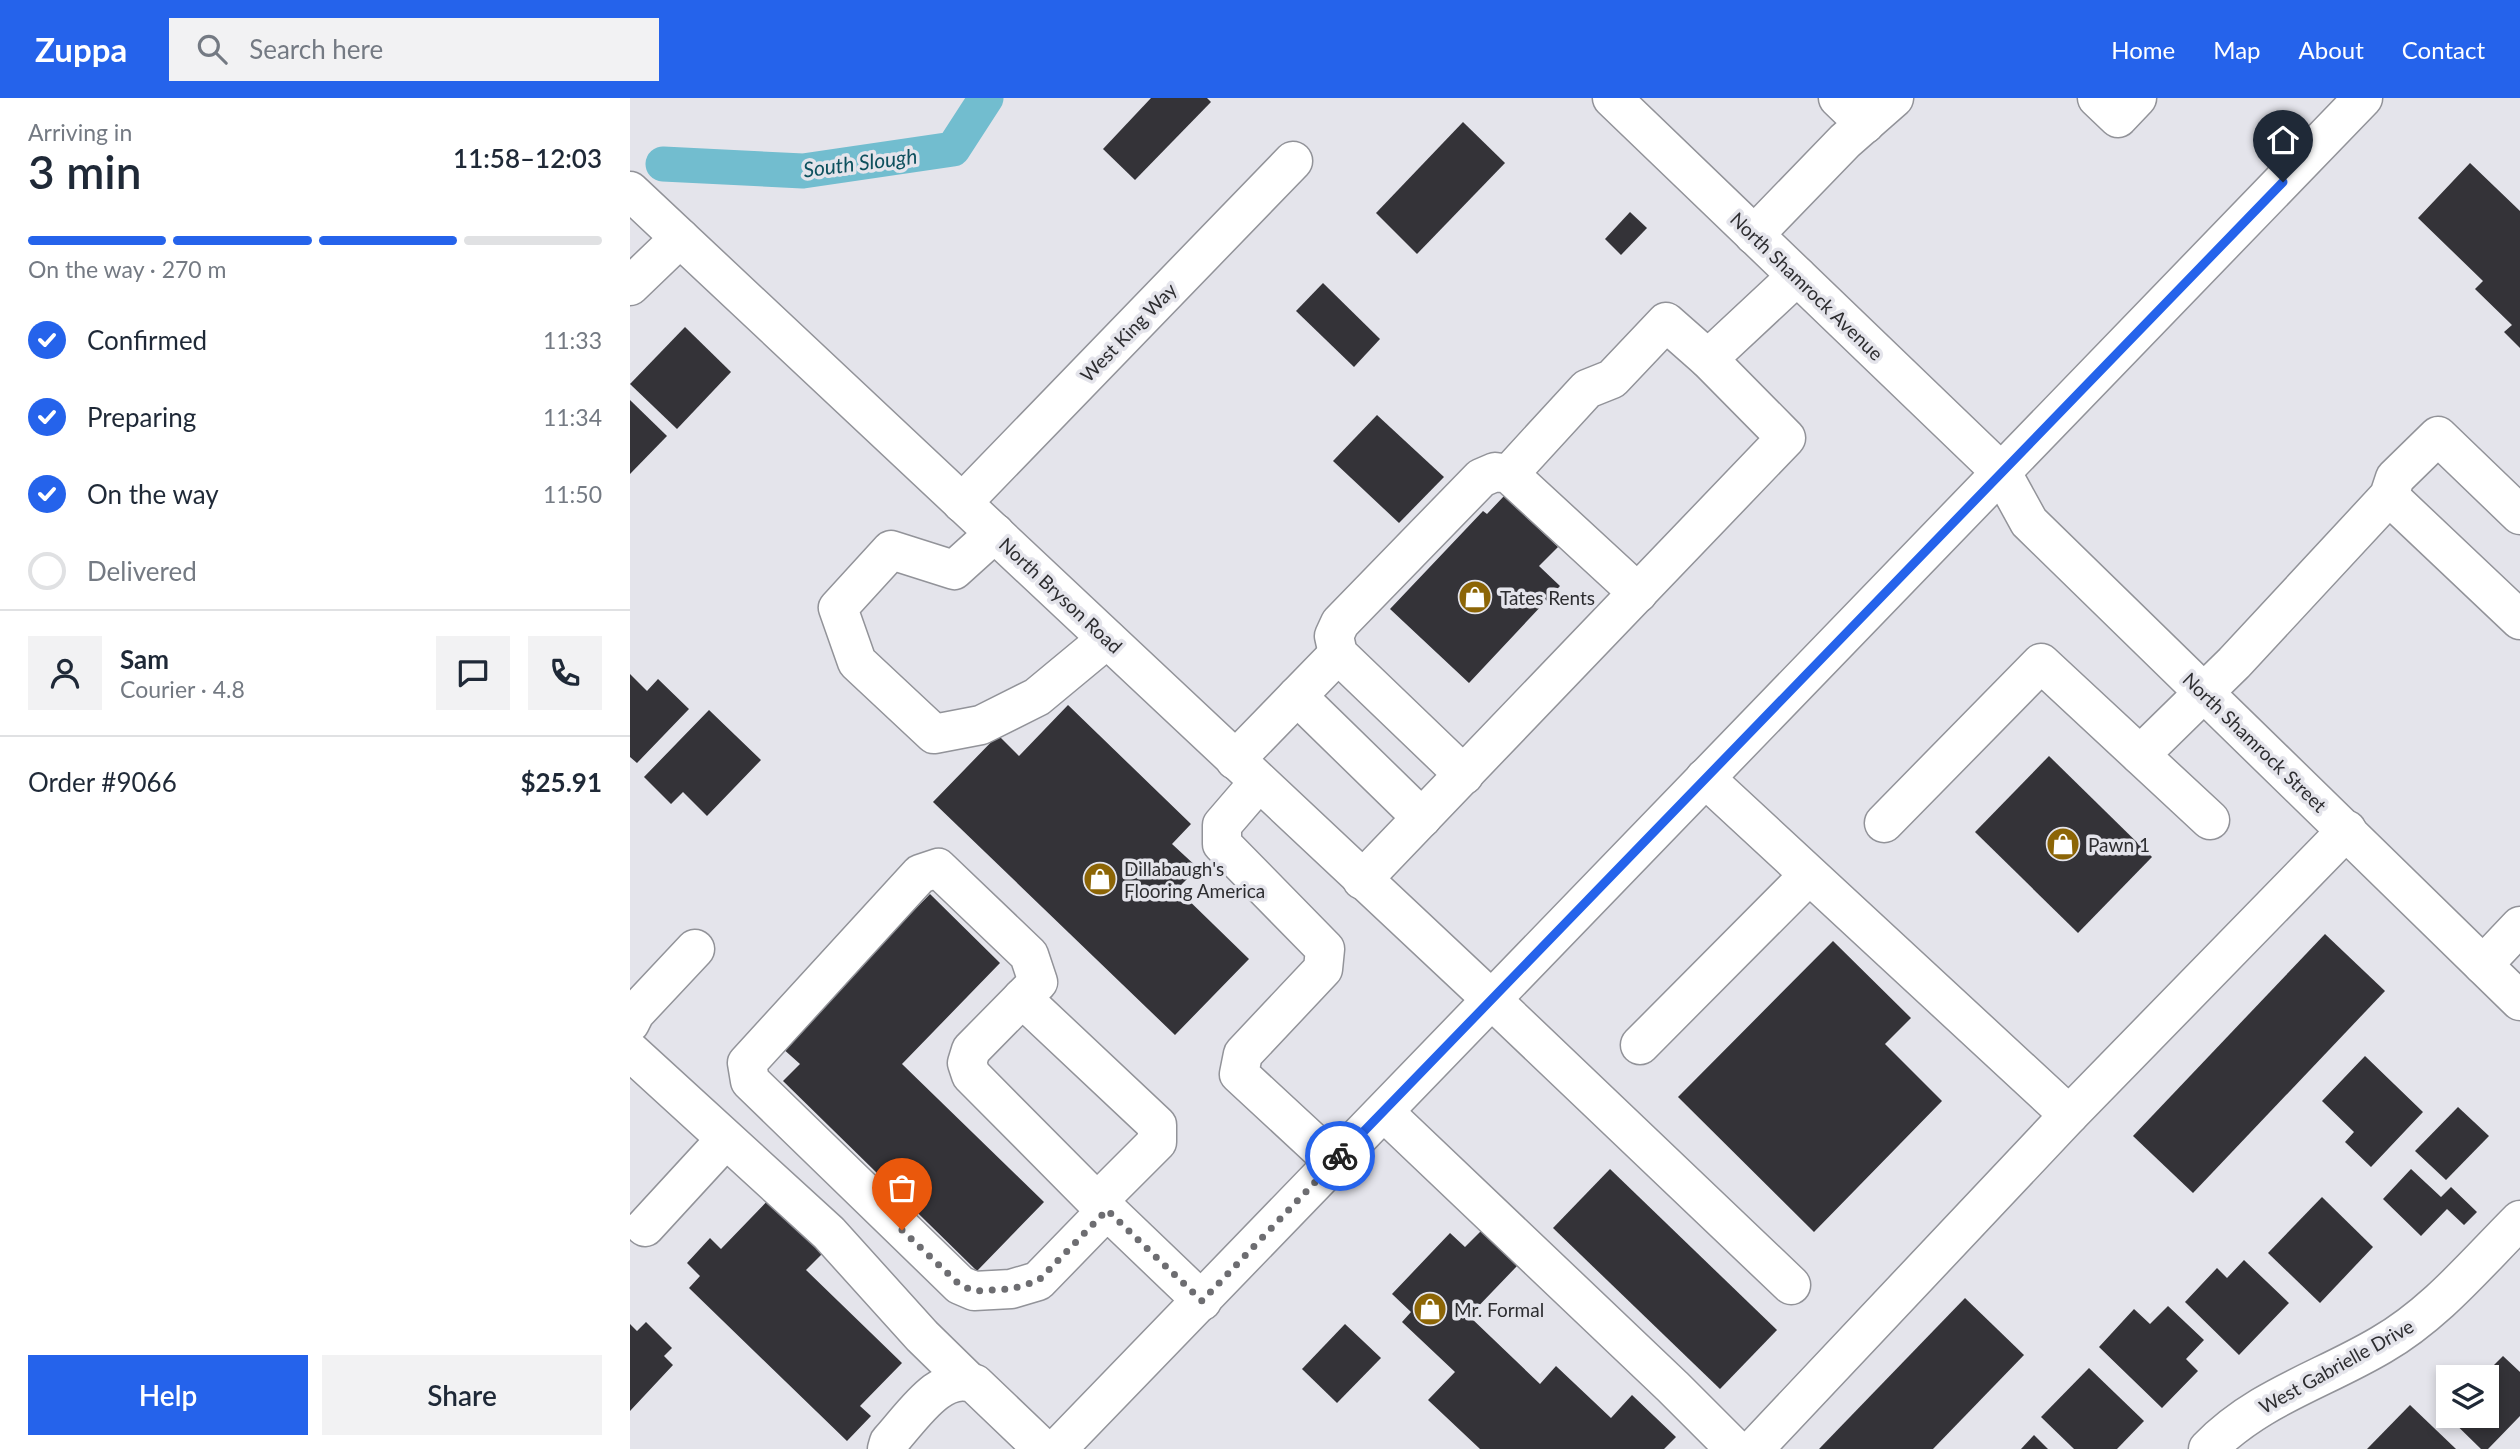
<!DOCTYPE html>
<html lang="en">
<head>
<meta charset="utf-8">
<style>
  :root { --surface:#fff; --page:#f2f2f3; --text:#1f2937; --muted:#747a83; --line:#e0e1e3; --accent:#2563eb }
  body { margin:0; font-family:Lato,sans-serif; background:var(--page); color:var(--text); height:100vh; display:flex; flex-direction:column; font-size:26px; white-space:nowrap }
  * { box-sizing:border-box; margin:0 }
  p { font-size:23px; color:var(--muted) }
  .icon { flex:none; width:38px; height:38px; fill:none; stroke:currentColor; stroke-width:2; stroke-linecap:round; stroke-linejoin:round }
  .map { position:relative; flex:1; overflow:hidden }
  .side { display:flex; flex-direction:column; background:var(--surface); width:630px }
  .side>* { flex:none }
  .fabs { position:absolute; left:1806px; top:1267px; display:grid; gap:14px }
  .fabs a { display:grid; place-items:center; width:63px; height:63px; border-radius:0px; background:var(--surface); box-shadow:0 4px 10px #0003; font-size:35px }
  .pin { position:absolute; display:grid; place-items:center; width:60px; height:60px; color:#fff; margin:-72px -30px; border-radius:50% 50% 50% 0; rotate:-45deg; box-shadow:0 0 7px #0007 }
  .pin .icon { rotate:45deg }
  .courier { position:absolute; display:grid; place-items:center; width:70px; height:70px; margin:-35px; border:5px solid #2563eb; border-radius:50%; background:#fff; color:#222; box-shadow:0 2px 9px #0007 }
  .head em { font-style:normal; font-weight:600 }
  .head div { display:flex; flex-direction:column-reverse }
  .head { display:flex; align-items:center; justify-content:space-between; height:119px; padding:0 28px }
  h1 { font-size:46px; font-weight:600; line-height:52px }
  .bar { display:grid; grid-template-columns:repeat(4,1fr); gap:10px 7px; align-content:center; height:84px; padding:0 28px }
  .bar i { height:9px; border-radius:5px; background:var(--line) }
  .bar .active { background:var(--accent) }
  .bar p { grid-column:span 4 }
  .line { display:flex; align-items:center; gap:18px; padding:0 28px; border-top:2px solid var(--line) }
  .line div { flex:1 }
  .round { display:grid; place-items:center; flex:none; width:74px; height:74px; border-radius:0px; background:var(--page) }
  ol { padding:0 28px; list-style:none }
  li { display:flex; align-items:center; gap:21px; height:77px }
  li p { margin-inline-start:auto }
  li .icon { padding:7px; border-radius:50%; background:var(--accent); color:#fff; stroke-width:4 }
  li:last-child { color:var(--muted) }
  li i { width:38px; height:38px; border:4px solid var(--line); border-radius:50% }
  .button { display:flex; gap:14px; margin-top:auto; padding:14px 28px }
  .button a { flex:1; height:80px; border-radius:0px; background:var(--accent); color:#fff; font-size:28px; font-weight:600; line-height:80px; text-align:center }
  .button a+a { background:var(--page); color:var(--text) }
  header { display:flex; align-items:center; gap:42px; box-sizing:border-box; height:98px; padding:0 35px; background:var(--accent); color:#fff }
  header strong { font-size:33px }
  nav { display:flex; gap:38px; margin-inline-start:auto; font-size:24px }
  .search { width:490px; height:63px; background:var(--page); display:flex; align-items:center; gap:18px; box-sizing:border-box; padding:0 24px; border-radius:0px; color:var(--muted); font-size:26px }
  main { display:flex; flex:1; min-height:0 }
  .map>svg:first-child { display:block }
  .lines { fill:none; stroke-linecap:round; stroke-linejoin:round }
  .canal { stroke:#72bdcf; stroke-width:35 }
  .building { fill:#343338 }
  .minor-casing { stroke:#929399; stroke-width:41 }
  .major-casing { stroke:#929399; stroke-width:41 }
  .minor { stroke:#fff; stroke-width:38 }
  .major { stroke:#fff; stroke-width:38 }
  .done { stroke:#6d6d71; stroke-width:7; stroke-dasharray:0 12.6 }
  .route { stroke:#2563eb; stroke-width:9 }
  .labels { text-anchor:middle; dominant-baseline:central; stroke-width:7; stroke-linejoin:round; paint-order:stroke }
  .street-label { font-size:19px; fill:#2d2d30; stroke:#e4e4eb }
  .poi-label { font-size:19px; fill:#2d2d30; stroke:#e4e4eb; text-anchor:start }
  .water-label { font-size:21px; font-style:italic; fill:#0d505d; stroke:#e4e4eb }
</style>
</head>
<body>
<header>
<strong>Zuppa</strong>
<div class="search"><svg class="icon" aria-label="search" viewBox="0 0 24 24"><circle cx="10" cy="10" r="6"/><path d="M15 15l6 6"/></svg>Search here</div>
<nav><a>Home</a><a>Map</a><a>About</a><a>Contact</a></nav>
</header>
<main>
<section class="side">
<div class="head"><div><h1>3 min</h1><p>Arriving in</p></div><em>11:58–12:03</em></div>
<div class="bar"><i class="active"></i><i class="active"></i><i class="active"></i><i></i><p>On the way · 270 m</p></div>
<ol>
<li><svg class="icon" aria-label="check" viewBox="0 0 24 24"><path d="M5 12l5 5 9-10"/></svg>Confirmed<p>11:33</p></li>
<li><svg class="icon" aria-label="check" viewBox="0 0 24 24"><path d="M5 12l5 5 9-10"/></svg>Preparing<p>11:34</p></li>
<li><svg class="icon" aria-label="check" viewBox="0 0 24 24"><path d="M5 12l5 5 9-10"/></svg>On the way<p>11:50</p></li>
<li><i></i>Delivered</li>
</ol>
<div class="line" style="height:126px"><a class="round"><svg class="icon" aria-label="person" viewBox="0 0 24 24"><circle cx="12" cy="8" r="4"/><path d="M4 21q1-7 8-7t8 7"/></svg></a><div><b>Sam</b><p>Courier · 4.8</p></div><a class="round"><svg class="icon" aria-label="chat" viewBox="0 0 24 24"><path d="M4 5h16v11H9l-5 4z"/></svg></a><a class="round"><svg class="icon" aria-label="phone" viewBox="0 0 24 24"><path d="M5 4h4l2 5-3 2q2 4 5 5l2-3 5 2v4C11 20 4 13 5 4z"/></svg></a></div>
<div class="line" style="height:91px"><div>Order #9066</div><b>$25.91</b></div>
<div class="button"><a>Help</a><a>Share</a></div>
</section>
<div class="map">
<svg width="1890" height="1351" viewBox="0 0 1890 1351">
  <rect width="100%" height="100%" fill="#e4e4eb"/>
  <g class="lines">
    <polyline class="canal" points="33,66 173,73 323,51 356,0"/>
  </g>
  <g class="building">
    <polygon points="521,0 577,0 581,4 505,82 473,51"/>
    <polygon points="833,24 875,65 787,156 746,115"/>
    <polygon points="1840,65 1890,113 1890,250 1874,234 1882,227 1845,191 1853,183 1788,120"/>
    <polygon points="1000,114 1017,130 991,157 975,141"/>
    <polygon points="693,185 750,241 724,269 666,213"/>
    <polygon points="55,229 101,274 47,331 0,286"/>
    <polygon points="0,302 37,338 0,376"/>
    <polygon points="747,317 814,379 769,425 703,363"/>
    <polygon points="874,398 928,449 909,468 930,488 839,585 760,511 853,413 857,416"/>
    <polygon points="0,576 17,593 28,581 59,611 7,665 0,659"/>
    <polygon points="438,607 561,726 542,746 568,770 547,791 619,861 545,937 303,704 368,637 389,658"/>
    <polygon points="79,612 131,662 77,718 53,694 41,706 14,679"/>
    <polygon points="1419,658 1522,759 1448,835 1345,734"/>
    <polygon points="300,796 370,865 272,966 414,1104 347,1173 153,983 170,966 151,949"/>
    <polygon points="1695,836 1755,893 1563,1095 1503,1038"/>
    <polygon points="1203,843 1281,920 1255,946 1312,1003 1184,1134 1048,999"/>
    <polygon points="1735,958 1793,1014 1741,1069 1715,1044 1724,1034 1692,1003"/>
    <polygon points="1828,1009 1859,1038 1816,1082 1785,1053"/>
    <polygon points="980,1071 1147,1232 1090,1291 923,1130"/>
    <polygon points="1781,1071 1811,1099 1821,1089 1847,1114 1834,1127 1817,1111 1791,1138 1753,1101"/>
    <polygon points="145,1095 200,1148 176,1172 272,1265 230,1308 241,1318 217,1343 59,1190 70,1178 57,1165 80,1140 91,1151"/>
    <polygon points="1692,1099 1743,1149 1690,1205 1638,1155"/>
    <polygon points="851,1133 887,1168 839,1218 910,1286 926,1268 981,1320 1002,1297 1046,1339 1034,1351 850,1351 798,1302 825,1274 772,1224 781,1214 762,1196 820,1135 835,1149"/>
    <polygon points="1614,1162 1659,1205 1609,1257 1555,1204 1587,1170 1597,1180"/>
    <polygon points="1335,1200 1394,1257 1303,1351 1189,1351"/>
    <polygon points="1538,1208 1574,1242 1556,1261 1568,1273 1532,1310 1469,1249 1504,1211 1520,1226"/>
    <polygon points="16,1224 42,1250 34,1258 43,1267 0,1313 0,1226 7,1233"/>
    <polygon points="715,1226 751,1260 707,1305 672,1271"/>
    <polygon points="1873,1258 1890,1274 1890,1318 1858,1351 1851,1351 1808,1309 1818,1299 1818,1318 1857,1318 1857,1279 1852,1279"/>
    <polygon points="1459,1270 1514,1323 1487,1351 1444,1351 1411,1319"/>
    <polygon points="1780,1307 1826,1351 1737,1351"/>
    <polygon points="1404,1337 1418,1351 1391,1351"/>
  </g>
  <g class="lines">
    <defs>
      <g id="minor">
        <polyline points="982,0 1372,375 1399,424 1890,903"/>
        <polyline points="1208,0 1235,26"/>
        <polyline points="1467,0 1488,20 1507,0"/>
        <polyline points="0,93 861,901 1161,1187"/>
        <polyline points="1124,137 1215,43 1264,0"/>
        <polyline points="0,188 50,140"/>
        <polyline points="879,376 957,291 982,281 1036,224 1078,261"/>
        <polyline points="1759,398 1890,522"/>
        <polyline points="332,405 663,63"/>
        <polyline points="365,435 324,472 261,452 208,510 227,564 304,636 351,627 407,599 477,541"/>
        <polyline points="667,598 792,720"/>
        <polyline points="1510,657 1604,565 1759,398 1765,380 1808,338 1890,417"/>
        <polyline points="605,662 708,556"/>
        <polyline points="834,677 708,556 704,538 710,525 851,380 865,374 879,376 1008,495"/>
        <polyline points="1075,680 1439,1017 1124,1351"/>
        <polyline points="629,684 592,727 592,746 695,851 693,871 613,956 609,976 704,1064"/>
        <polyline points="1254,725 1411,565 1580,722"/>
        <polyline points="732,782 1156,340 1078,261 1167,178"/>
        <polyline points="1853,867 1890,828"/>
        <polyline points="392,900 527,1027 527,1044 467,1104"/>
        <polyline points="0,925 5,915 65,851"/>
        <polyline points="1010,947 1178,778"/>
        <polyline points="0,953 199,1135 292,1238 337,1282"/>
        <polyline points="754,1014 1043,1289 1105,1351"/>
        <polyline points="1439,1017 1717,732"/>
        <polyline points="477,1112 408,1183 381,1191 344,1193 330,1187 120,983 117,965 290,776 308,770 399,857 408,884 341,952 337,965 341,977 467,1104 477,1112 572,1203"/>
        <polyline points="15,1129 95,1042"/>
        <path d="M 257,1351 L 259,1344 C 280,1322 311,1271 345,1286 L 413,1351"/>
        <path d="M 1578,1351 C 1627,1300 1692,1282 1751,1247 C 1805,1216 1846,1166 1890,1122"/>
      </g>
      <polyline id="major" points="427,1351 1733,0"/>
    </defs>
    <use href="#minor" class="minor-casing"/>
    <use href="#major" class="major-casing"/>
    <use href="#minor" class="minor"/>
    <use href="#major" class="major"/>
  </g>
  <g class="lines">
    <polyline class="done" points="272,1132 330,1187 344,1193 381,1191 408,1183 477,1112 572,1203 710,1058"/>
    <polyline class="route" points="710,1058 1653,84"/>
  </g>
  <defs>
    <symbol id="shop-disc" viewBox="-11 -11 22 22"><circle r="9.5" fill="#8c6506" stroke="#e4e4eb"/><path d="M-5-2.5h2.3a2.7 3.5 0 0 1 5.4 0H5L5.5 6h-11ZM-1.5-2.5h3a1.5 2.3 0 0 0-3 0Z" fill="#fff"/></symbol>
  </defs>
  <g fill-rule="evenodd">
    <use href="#shop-disc" x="826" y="480" width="38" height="38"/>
    <use href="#shop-disc" x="1414" y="727" width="38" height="38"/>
    <use href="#shop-disc" x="451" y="762" width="38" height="38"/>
    <use href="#shop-disc" x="781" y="1192" width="38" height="38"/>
  </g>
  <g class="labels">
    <g class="street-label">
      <text transform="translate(1177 188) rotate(44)">North Shamrock Avenue</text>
      <text transform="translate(498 234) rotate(-46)">West King Way</text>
      <text transform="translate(431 497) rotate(43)">North Bryson Road</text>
      <text transform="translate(1625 644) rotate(44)">North Shamrock Street</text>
      <text transform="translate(1706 1268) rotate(-29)">West Gabrielle Drive</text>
    </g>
    <g class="poi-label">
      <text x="870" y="499">Tates Rents</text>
      <text x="1458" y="746">Pawn 1</text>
      <text x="494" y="770">Dillabaugh's<tspan x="494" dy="22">Flooring America</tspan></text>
      <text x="824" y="1211">Mr. Formal</text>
    </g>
    <g class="water-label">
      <text transform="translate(230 64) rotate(-7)">South Slough</text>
    </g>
  </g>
</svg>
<div class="fabs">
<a><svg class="icon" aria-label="layers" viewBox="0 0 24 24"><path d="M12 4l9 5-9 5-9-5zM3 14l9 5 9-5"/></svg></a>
</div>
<div class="pin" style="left:272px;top:1132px;background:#ea580c"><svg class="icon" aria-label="bag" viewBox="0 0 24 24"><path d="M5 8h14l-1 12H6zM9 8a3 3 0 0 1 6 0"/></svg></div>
<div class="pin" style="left:1653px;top:84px;background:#1f2937"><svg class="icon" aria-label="home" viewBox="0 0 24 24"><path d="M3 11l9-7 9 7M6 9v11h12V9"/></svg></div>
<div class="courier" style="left:710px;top:1058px"><svg class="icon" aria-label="bike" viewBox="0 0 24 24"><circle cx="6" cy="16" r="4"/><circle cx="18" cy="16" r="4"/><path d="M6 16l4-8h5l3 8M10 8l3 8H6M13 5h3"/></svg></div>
</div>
</main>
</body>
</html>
